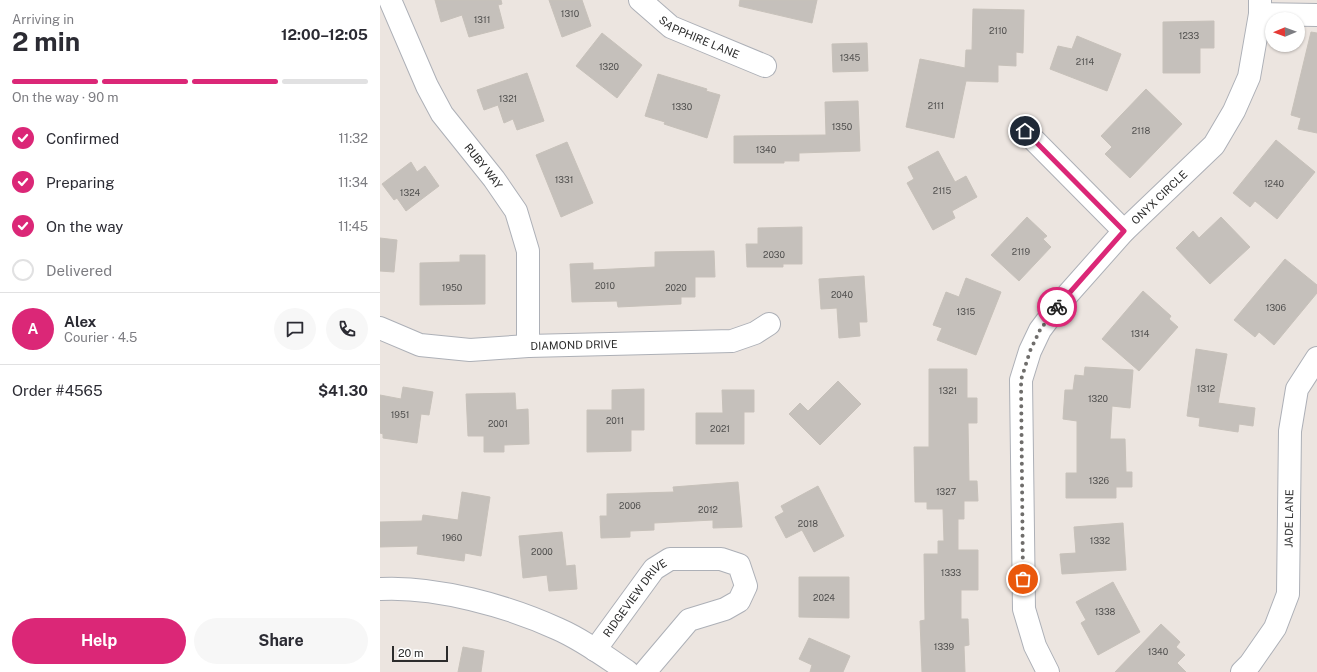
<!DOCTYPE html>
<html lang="en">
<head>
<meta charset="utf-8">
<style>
  :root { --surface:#fff; --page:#f7f7f7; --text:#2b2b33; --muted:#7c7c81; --line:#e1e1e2; --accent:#db2777 }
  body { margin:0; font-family:"Public Sans",sans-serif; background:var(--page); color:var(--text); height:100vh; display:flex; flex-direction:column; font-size:15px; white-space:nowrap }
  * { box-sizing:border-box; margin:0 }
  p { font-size:13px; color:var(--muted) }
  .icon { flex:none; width:22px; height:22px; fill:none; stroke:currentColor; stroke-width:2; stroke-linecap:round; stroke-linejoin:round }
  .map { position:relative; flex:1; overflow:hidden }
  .drawer { display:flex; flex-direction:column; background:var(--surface); width:380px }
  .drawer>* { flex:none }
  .needle { width:26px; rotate:269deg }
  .buttons { position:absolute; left:885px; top:12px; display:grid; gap:8px }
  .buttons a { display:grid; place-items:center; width:40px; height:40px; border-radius:50%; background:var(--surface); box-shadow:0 1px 3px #0004; font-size:20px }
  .scale { position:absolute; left:12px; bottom:10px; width:56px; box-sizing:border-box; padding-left:4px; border:2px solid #2c2c2c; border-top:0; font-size:11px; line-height:14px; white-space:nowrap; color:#2c2c2c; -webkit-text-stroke:3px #fff; paint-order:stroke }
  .pin { position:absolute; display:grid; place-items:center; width:34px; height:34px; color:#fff; margin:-17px; border:2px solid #fff; border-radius:50%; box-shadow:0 1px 4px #0007 }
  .courier { position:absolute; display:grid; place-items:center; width:40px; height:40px; margin:-20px; border:3px solid #db2777; border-radius:50%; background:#fff; color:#222; box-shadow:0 1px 5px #0007 }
  .head em { font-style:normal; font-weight:700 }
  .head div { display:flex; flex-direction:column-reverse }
  .head { display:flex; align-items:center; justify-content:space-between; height:68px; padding:0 12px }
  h1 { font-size:26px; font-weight:700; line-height:30px }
  .bar { display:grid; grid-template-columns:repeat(4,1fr); gap:6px 4px; align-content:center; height:48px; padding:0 12px }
  .bar i { height:5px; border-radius:3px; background:var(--line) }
  .bar .active { background:var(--accent) }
  .bar p { grid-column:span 4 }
  .line { display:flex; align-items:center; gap:10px; padding:0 12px; border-top:1px solid var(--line) }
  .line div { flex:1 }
  .round { display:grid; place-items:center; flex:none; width:42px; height:42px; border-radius:21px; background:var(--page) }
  ol { padding:0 12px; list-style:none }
  li { display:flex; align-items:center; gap:12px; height:44px }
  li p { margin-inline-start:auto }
  li .icon { padding:4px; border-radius:50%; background:var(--accent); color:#fff; stroke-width:4 }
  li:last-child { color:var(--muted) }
  li i { width:22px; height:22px; border:2px solid var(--line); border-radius:50% }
  .action { display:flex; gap:8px; margin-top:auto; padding:8px 12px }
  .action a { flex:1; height:46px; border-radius:24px; background:var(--accent); color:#fff; font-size:16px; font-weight:700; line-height:46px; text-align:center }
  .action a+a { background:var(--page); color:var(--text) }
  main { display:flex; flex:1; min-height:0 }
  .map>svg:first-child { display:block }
  .building { fill:#c5c0bb; stroke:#c7c1ba }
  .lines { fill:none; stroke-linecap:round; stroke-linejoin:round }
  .minor-casing { stroke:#adb0b7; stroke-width:24 }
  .minor { stroke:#fff; stroke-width:22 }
  .done { stroke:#6f6d6b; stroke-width:4; stroke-dasharray:0 7.2 }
  .route { stroke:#db2777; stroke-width:5 }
  .labels { text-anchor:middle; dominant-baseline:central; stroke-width:3; stroke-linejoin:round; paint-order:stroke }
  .number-label { font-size:9px; fill:#525150 }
  .street-label { font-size:11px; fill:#2c2c2c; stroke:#fff }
</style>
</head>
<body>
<main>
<section class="drawer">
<div class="head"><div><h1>2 min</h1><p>Arriving in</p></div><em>12:00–12:05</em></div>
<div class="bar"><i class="active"></i><i class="active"></i><i class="active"></i><i></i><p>On the way · 90 m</p></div>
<ol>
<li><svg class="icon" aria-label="check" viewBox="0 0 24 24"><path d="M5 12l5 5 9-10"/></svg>Confirmed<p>11:32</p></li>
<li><svg class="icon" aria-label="check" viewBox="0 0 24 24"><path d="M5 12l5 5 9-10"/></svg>Preparing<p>11:34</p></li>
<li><svg class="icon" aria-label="check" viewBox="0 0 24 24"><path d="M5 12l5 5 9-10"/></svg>On the way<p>11:45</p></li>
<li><i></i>Delivered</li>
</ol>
<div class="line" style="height:72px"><b class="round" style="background:var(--accent);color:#fff">A</b><div><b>Alex</b><p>Courier · 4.5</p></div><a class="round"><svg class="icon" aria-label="chat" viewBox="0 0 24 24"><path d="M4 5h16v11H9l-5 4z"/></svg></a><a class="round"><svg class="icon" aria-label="phone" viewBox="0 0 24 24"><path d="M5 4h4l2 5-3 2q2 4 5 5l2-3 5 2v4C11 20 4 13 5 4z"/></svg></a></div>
<div class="line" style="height:52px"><div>Order #4565</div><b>$41.30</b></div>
<div class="action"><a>Help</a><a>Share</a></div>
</section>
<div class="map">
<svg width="937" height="672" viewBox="0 0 937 672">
  <rect width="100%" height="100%" fill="#ece5e0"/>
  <g class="building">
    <polygon points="55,0 121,0 122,4 118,5 124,28 89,37 82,15 61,22"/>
    <polygon points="169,0 202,0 211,26 182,37"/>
    <polygon points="360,0 437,0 432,23 359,6"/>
    <polygon points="593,9 644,10 643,53 636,52 636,66 618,65 618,82 586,81 574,138 526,127 540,59 585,68 586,50 592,50"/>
    <polygon points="834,21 834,48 820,48 820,73 783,73 783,22"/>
    <polygon points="931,32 937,33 937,133 918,129 921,118 911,115"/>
    <polygon points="222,33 262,65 237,98 196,66"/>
    <polygon points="697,36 741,54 727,91 670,69 678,46 692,49"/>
    <polygon points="487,43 488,71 453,72 452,44"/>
    <polygon points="147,73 164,121 137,130 133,119 124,123 118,105 104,110 97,90"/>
    <polygon points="278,74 327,89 326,91 340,95 327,138 284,124 285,122 265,116"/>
    <polygon points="766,89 802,124 750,178 725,154 732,147 721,136"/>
    <polygon points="478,101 480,151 419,153 419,161 404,161 404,163 354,163 354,136 446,135 445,102"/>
    <polygon points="896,140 935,172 897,219 875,201 870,207 853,193"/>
    <polygon points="187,142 213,203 181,217 156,155"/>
    <polygon points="558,151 575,182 586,176 597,197 572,211 575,218 553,230 527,183 534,179 528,167"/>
    <polygon points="31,162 37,172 45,166 59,186 26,211 17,198 14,200 2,184"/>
    <polygon points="647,217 667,236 663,239 671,247 639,281 611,255"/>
    <polygon points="841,217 870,247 830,284 796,248 813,231 819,238"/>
    <polygon points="422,227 422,264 403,264 403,267 367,267 366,244 378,244 378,228"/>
    <polygon points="0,238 17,240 14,272 0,271"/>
    <polygon points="334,251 335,277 315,277 315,297 301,297 301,304 238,307 237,301 192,302 190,264 213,263 213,270 275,267 275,252"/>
    <polygon points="80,255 105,255 105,304 40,305 40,263 80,262"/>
    <polygon points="905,259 937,285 937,293 894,345 879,332 875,337 854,320"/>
    <polygon points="484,276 487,322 479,322 480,336 459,338 457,308 441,309 439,279"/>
    <polygon points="586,278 621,292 596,355 557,340 562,328 553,325 566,292 579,297"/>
    <polygon points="763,291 791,316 789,319 798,327 759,371 722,339"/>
    <polygon points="816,349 847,354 838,403 875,408 873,426 859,424 858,432 819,426 820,418 807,416"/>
    <polygon points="705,367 753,370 750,408 732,406 730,439 745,439 746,472 752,472 752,487 736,487 736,498 686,498 686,473 697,473 697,421 683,419 685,390 693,390 695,375 704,376"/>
    <polygon points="549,369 587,369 587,398 597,398 597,423 588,423 589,481 597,481 598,501 584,501 584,519 578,519 578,550 598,550 598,590 581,590 581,619 588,619 589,645 584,646 585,672 542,672 540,621 545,620 544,554 558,554 558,541 564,541 563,509 547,509 547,502 535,502 534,447 549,447"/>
    <polygon points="458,381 481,404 440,445 409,414 420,403 428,411"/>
    <polygon points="23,387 53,392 49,415 41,414 37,443 3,438 3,434 0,433 0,395 21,399"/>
    <polygon points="264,389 264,430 251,430 251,451 207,452 207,410 232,410 232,390"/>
    <polygon points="342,390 374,390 374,412 364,412 364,444 316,444 316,413 343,413"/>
    <polygon points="135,393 136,410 148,409 149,444 124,445 124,452 104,452 104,436 88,436 86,394"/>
    <polygon points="358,482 362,527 333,528 333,520 274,523 274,530 250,531 250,537 221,538 220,516 227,516 227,494 294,492 293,487"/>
    <polygon points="438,486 464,536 434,552 422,530 406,538 395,517 404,512 401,506"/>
    <polygon points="82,492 110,497 101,556 85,553 84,561 37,554 38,546 0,547 0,522 42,521 43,515 78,520"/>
    <polygon points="743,523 746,570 682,574 680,554 696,553 694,527"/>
    <polygon points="182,532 186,566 195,565 197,589 169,591 167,575 143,578 139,536"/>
    <polygon points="419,577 469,577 469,618 419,617"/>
    <polygon points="733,582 760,632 718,655 701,623 706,620 696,602"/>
    <polygon points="781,624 800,642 796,647 805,655 797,663 806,672 735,672"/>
    <polygon points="429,638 470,656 463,672 430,672 432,665 419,659"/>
    <polygon points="83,647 104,651 101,672 78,672"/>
  </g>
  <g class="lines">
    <defs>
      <g id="minor">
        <path id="s1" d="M 10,0 L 47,86 L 62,114 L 114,179 L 136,211 L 148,251 L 148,346"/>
        <path id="s2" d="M 260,0 L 291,27 L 385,66"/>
        <polyline points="880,14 937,15"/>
        <polyline points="645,131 744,231"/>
        <path id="s3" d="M 0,328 L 40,345 L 90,350 L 148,346 L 352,341 L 375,333 L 389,324"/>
        <path d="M 0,589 C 56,586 128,606 178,629 C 203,640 226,657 248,672"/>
        <path id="s4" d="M 215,650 L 274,569 L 290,559 L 341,559 L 359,565 L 366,586 L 359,601 L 345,609 L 309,620 L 265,672"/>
        <path id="s5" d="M 668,672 L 655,646 L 644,609 L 641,380 L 650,351 L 660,330 L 681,302 L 744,231 L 834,145 L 854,111 L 869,77 L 880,14 L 880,0"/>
        <path id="s6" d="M 862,672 L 870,664 L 895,628 L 908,594 L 910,431 L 917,389 L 937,358"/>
      </g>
    </defs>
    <use href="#minor" class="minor-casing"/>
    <use href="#minor" class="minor"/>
  </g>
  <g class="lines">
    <polyline class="done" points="643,579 641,380 650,351 660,330 677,307"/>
    <polyline class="route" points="645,131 744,231 677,307"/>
  </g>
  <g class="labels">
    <g class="number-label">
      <text x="190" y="13">1310</text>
      <text x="102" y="19">1311</text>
      <text x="618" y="30">2110</text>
      <text x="809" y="35">1233</text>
      <text x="470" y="57">1345</text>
      <text x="705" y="61">2114</text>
      <text x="229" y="66">1320</text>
      <text x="128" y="98">1321</text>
      <text x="556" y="105">2111</text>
      <text x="302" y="106">1330</text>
      <text x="462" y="126">1350</text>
      <text x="761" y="130">2118</text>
      <text x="386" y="149">1340</text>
      <text x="184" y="179">1331</text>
      <text x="894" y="183">1240</text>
      <text x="562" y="190">2115</text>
      <text x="30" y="192">1324</text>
      <text x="641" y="251">2119</text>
      <text x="394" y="254">2030</text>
      <text x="225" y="285">2010</text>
      <text x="72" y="287">1950</text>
      <text x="296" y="287">2020</text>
      <text x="462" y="294">2040</text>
      <text x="896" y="307">1306</text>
      <text x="586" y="311">1315</text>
      <text x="760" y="333">1314</text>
      <text x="826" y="388">1312</text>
      <text x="568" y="390">1321</text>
      <text x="718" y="398">1320</text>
      <text x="20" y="414">1951</text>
      <text x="235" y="420">2011</text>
      <text x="118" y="423">2001</text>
      <text x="340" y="428">2021</text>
      <text x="719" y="480">1326</text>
      <text x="566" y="491">1327</text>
      <text x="250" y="505">2006</text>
      <text x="328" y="509">2012</text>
      <text x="428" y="523">2018</text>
      <text x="72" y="537">1960</text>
      <text x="720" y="540">1332</text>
      <text x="162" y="551">2000</text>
      <text x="571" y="572">1333</text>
      <text x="444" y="597">2024</text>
      <text x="725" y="611">1338</text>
      <text x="564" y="646">1339</text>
      <text x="778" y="651">1340</text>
    </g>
    <g class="street-label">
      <text stroke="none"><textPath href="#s2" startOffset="71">SAPPHIRE LANE</textPath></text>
      <text stroke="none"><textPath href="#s1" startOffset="192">RUBY WAY</textPath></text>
      <text stroke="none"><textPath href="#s5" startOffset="529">ONYX CIRCLE</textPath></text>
      <text stroke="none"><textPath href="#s3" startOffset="198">DIAMOND DRIVE</textPath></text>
      <text stroke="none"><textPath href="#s6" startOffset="167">JADE LANE</textPath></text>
      <text stroke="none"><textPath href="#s4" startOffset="66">RIDGEVIEW DRIVE</textPath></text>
    </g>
  </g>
</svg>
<div class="buttons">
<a><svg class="needle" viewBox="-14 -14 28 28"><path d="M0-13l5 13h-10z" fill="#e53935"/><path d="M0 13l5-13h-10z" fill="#7c7c81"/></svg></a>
</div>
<div class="scale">20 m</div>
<div class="pin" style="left:643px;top:579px;background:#ea580c"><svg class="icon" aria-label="bag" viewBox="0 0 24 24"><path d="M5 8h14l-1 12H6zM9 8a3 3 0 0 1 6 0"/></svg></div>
<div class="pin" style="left:645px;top:131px;background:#1f2937"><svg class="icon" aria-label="home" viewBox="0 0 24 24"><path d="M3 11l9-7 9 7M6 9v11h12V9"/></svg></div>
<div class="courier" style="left:677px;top:307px"><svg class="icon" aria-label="bike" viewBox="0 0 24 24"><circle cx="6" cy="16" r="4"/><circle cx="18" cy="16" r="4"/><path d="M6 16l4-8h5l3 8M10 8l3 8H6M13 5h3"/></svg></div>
</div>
</main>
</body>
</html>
